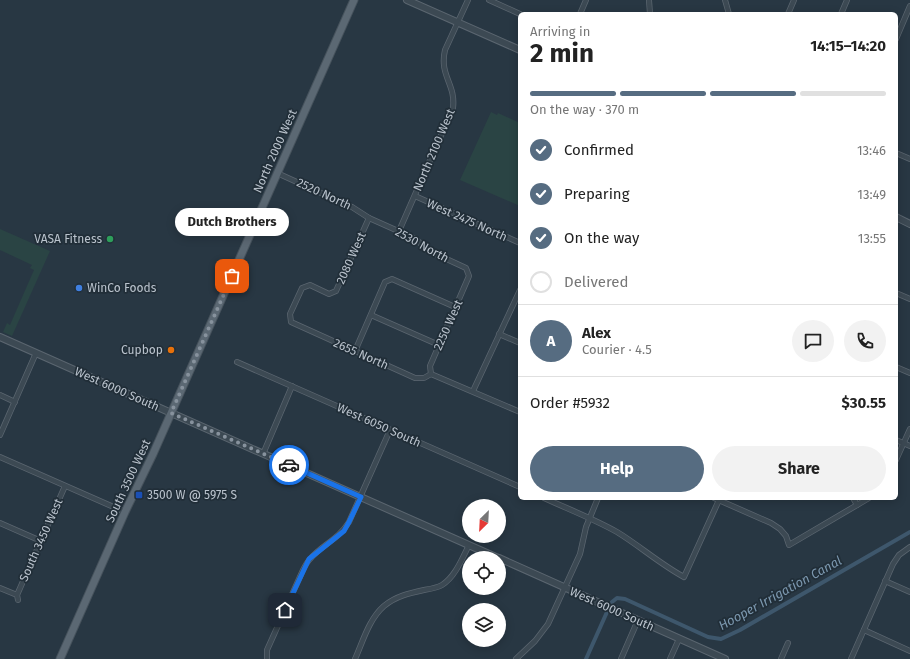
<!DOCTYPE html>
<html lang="en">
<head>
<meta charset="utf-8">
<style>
  :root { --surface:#fff; --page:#f2f2f2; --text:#222; --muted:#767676; --line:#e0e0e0; --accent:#566c81 }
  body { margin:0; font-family:"Fira Sans",sans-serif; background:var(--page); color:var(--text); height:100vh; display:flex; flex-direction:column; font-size:15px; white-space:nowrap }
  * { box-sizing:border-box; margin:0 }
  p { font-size:13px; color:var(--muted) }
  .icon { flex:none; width:22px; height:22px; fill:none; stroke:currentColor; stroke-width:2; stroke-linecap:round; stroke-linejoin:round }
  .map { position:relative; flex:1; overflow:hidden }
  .panel { position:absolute; left:518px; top:12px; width:380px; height:488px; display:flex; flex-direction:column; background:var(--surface); border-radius:6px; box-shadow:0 2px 10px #0003 }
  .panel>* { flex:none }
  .needle { width:26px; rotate:204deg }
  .controls { position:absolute; left:462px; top:499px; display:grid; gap:8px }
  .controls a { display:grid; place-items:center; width:44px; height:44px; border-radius:50%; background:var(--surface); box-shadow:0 2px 10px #0003; font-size:20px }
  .pin { position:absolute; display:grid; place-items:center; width:34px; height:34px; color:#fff; margin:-17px; border-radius:8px; box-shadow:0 2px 6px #0006 }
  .courier { position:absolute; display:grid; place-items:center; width:40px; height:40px; margin:-20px; border:3px solid #1a73e8; border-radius:50%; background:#fff; color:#222; box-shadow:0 1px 5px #0007 }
  .bubble { position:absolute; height:28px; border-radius:14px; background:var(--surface); box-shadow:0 2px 10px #0003; font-size:13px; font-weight:700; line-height:28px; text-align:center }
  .summary em { font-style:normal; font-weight:700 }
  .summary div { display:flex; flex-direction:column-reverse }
  .summary { display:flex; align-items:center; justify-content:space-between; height:68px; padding:0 12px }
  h1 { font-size:26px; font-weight:700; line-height:30px }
  .bar { display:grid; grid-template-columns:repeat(4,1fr); gap:6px 4px; align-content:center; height:48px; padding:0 12px }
  .bar i { height:5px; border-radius:3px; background:var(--line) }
  .bar .on { background:var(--accent) }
  .bar p { grid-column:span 4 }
  .line { display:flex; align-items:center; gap:10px; padding:0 12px; border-top:1px solid var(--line) }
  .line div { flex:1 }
  .round { display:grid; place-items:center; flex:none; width:42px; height:42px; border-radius:21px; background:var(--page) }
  ol { padding:0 12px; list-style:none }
  li { display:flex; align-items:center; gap:12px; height:44px }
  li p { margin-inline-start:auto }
  li .icon { padding:4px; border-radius:50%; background:var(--accent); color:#fff; stroke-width:4 }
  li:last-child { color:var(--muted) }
  li i { width:22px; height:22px; border:2px solid var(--line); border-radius:50% }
  .action { display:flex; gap:8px; margin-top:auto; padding:8px 12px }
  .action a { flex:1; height:46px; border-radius:24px; background:var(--accent); color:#fff; font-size:16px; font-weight:700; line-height:46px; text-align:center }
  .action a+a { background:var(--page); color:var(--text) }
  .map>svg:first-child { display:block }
  .park { fill:#2a4444 }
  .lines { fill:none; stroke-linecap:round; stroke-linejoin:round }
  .canal { stroke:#3e576c; stroke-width:4 }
  .minor-casing { stroke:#5b6670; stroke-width:6 }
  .tertiary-casing { stroke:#5b6670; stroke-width:8 }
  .primary-casing { stroke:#46525c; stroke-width:9 }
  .minor { stroke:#3c4953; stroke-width:4.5 }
  .tertiary { stroke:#3c4953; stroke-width:6 }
  .primary { stroke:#5b6873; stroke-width:7 }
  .done { stroke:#87929d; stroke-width:4; stroke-dasharray:0 7.2 }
  .route { stroke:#1a73e8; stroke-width:5 }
  .leisure-dot { fill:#2e9e5b; stroke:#212e38; stroke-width:1.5 }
  .shop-dot { fill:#3f7fe0; stroke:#212e38; stroke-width:1.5 }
  .food-dot { fill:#e8710a; stroke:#212e38; stroke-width:1.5 }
  .transit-dot { fill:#1a4fb4; stroke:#212e38; stroke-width:1.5 }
  .labels { text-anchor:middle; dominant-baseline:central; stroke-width:3.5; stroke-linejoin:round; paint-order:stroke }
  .street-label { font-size:12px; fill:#bac3cd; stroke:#212e38 }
  .poi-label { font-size:12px; fill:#bac3cd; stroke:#212e38; text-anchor:end }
  .water-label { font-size:13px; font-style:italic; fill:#7b97ae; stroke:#212e38 }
</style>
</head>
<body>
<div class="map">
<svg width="910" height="659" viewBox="0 0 910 659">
  <rect width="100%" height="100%" fill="#283743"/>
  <g class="park">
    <polygon points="491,112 497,115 498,113 520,123 520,206 460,180"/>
    <polygon points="0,229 50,251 12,336 3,332 7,323 10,325 34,270 30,268 32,265 0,250"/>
  </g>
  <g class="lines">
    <g class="canal">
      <polyline points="612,602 617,598 625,599 708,637 721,639 740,630 910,532"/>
      <polyline points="586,659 607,612"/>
    </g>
    <defs>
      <g id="minor">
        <polyline points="489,0 520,14"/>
        <polyline points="649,0 650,14"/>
        <polyline points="725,0 729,14"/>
        <polyline points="580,14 586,0"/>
        <polyline points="788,14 794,0"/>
        <polyline points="841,14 847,0"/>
        <polyline points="896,39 910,6"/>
        <polyline points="896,153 910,159"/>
        <polyline points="277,173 352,207 369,218 416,239 427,250 466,268 469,276 430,366 431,374"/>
        <polyline points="415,196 520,243"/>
        <polyline points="369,218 336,291 329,294 310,285 302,288 290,314 291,322 415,378 424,378 431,374"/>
        <path d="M 399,231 L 453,108 C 456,84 439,76 445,50 L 468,0"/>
        <polyline points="896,293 910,299"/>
        <polyline points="371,315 439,345"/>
        <polyline points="499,334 520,343"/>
        <polyline points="355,351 385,282 392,279 455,307"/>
        <polyline points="237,362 520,487"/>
        <polyline points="896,367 910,373"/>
        <polyline points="431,374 520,412"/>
        <polyline points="473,391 520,290"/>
        <polyline points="0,395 15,402"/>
        <polyline points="0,435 36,353"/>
        <polyline points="896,440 910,446"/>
        <polyline points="263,454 292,386"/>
        <polyline points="0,457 125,512"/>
        <polyline points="896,460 910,429"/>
        <path d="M 544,498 C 568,509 594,519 617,532 C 640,546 660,564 684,577 L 719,500"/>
        <polyline points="714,498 771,523 780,529 786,536 789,545 869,498"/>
        <polyline points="853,498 857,505"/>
        <polyline points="0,523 41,541"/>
        <polyline points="885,581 910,592"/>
        <polyline points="0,588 17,595 18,600"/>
        <polyline points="17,595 65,486"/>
        <polyline points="864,630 910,651"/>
        <path d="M 267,659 L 267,650 L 303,570 C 305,566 307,562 310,559 C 323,544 338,540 349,522 L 390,430"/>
        <path d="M 355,659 C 363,641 369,619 384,606 C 396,596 410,593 424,590 C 430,589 437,588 442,585 C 455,577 462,559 469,545"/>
        <polyline points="516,659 535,641 548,624 580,554 586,527 598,498"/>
        <polyline points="621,659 638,620"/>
        <polyline points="670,659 679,639"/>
        <polyline points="781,659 788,643"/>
        <polyline points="851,659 893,564 899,555 910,547"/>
      </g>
      <g id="tertiary">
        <polyline points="407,0 520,50"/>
        <polyline points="896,217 910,224"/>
        <polyline points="0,337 498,558"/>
        <polyline points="499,558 725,659"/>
      </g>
      <polyline id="primary" points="60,659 125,512 153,454 354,0"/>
    </defs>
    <use href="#minor" class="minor-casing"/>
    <use href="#tertiary" class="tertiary-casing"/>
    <use href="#primary" class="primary-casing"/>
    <use href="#minor" class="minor"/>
    <use href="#tertiary" class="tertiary"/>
    <use href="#primary" class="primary"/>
  </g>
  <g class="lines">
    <polyline class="done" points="232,276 171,413 289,465"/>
    <polyline class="route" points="285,610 309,559 344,531 349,522 361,497 289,465"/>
  </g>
  <circle class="leisure-dot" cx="110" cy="239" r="4"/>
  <circle class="shop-dot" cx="79" cy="288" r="4"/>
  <circle class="food-dot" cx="171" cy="350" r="4"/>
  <rect class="transit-dot" x="135" y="491" width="8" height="8" rx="2"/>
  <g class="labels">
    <g class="street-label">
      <text transform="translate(434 150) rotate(-67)">North 2100 West</text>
      <text transform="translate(275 151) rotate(-66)">North 2000 West</text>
      <text transform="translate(324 194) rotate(25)">2520 North</text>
      <text transform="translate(467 220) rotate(24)">West 2475 North</text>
      <text transform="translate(422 245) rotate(29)">2530 North</text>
      <text transform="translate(351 258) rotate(-66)">2080 West</text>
      <text transform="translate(448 325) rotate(-66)">2250 West</text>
      <text transform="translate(361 354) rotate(24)">2655 North</text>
      <text transform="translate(117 389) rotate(24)">West 6000 South</text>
      <text transform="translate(379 425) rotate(24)">West 6050 South</text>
      <text transform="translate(128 481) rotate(-65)">South 3500 West</text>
      <text transform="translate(41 540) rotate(-66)">South 3450 West</text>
      <text transform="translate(612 609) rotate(24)">West 6000 South</text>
    </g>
    <g class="poi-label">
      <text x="102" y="239">VASA Fitness</text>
      <text x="87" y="288" text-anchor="start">WinCo Foods</text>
      <text x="163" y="350">Cupbop</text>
      <text x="147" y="495" text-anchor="start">3500 W @ 5975 S</text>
    </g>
    <g class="water-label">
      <text transform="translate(780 593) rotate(-29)">Hooper Irrigation Canal</text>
    </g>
  </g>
</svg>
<div class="controls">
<a><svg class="needle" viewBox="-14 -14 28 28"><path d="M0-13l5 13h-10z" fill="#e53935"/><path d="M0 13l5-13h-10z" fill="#767676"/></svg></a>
<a><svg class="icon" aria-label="locate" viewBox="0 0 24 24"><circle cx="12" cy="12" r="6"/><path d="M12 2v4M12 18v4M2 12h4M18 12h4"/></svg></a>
<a><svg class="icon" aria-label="layers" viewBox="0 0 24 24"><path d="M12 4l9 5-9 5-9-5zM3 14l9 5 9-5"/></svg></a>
</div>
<div class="pin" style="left:232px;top:276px;background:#ea580c"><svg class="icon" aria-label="bag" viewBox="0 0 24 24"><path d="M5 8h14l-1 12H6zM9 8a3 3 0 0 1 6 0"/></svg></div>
<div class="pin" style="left:285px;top:610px;background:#1f2937"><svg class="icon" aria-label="home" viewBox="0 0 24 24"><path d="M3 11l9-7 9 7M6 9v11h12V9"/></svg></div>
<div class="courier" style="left:289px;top:465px"><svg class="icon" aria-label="car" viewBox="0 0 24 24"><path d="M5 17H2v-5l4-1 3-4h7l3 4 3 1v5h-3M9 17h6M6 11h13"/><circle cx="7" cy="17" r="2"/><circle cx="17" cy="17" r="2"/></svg></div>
<div class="bubble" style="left:175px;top:208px;width:114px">Dutch Brothers</div>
<section class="panel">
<div class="summary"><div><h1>2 min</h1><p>Arriving in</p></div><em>14:15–14:20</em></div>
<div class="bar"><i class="on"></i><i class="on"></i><i class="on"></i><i></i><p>On the way · 370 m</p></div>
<ol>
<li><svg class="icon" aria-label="check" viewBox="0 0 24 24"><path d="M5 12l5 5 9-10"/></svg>Confirmed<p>13:46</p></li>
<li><svg class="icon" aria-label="check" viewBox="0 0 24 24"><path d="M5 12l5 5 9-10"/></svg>Preparing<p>13:49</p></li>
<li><svg class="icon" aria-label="check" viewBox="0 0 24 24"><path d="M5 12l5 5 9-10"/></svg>On the way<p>13:55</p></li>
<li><i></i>Delivered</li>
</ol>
<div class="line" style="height:72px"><b class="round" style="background:var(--accent);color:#fff">A</b><div><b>Alex</b><p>Courier · 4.5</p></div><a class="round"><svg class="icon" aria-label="chat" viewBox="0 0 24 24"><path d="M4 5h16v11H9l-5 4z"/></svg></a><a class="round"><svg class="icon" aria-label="phone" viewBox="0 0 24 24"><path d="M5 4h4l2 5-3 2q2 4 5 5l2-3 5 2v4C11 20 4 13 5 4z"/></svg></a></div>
<div class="line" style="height:52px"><div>Order #5932</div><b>$30.55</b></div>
<div class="action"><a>Help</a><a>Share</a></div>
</section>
</div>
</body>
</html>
